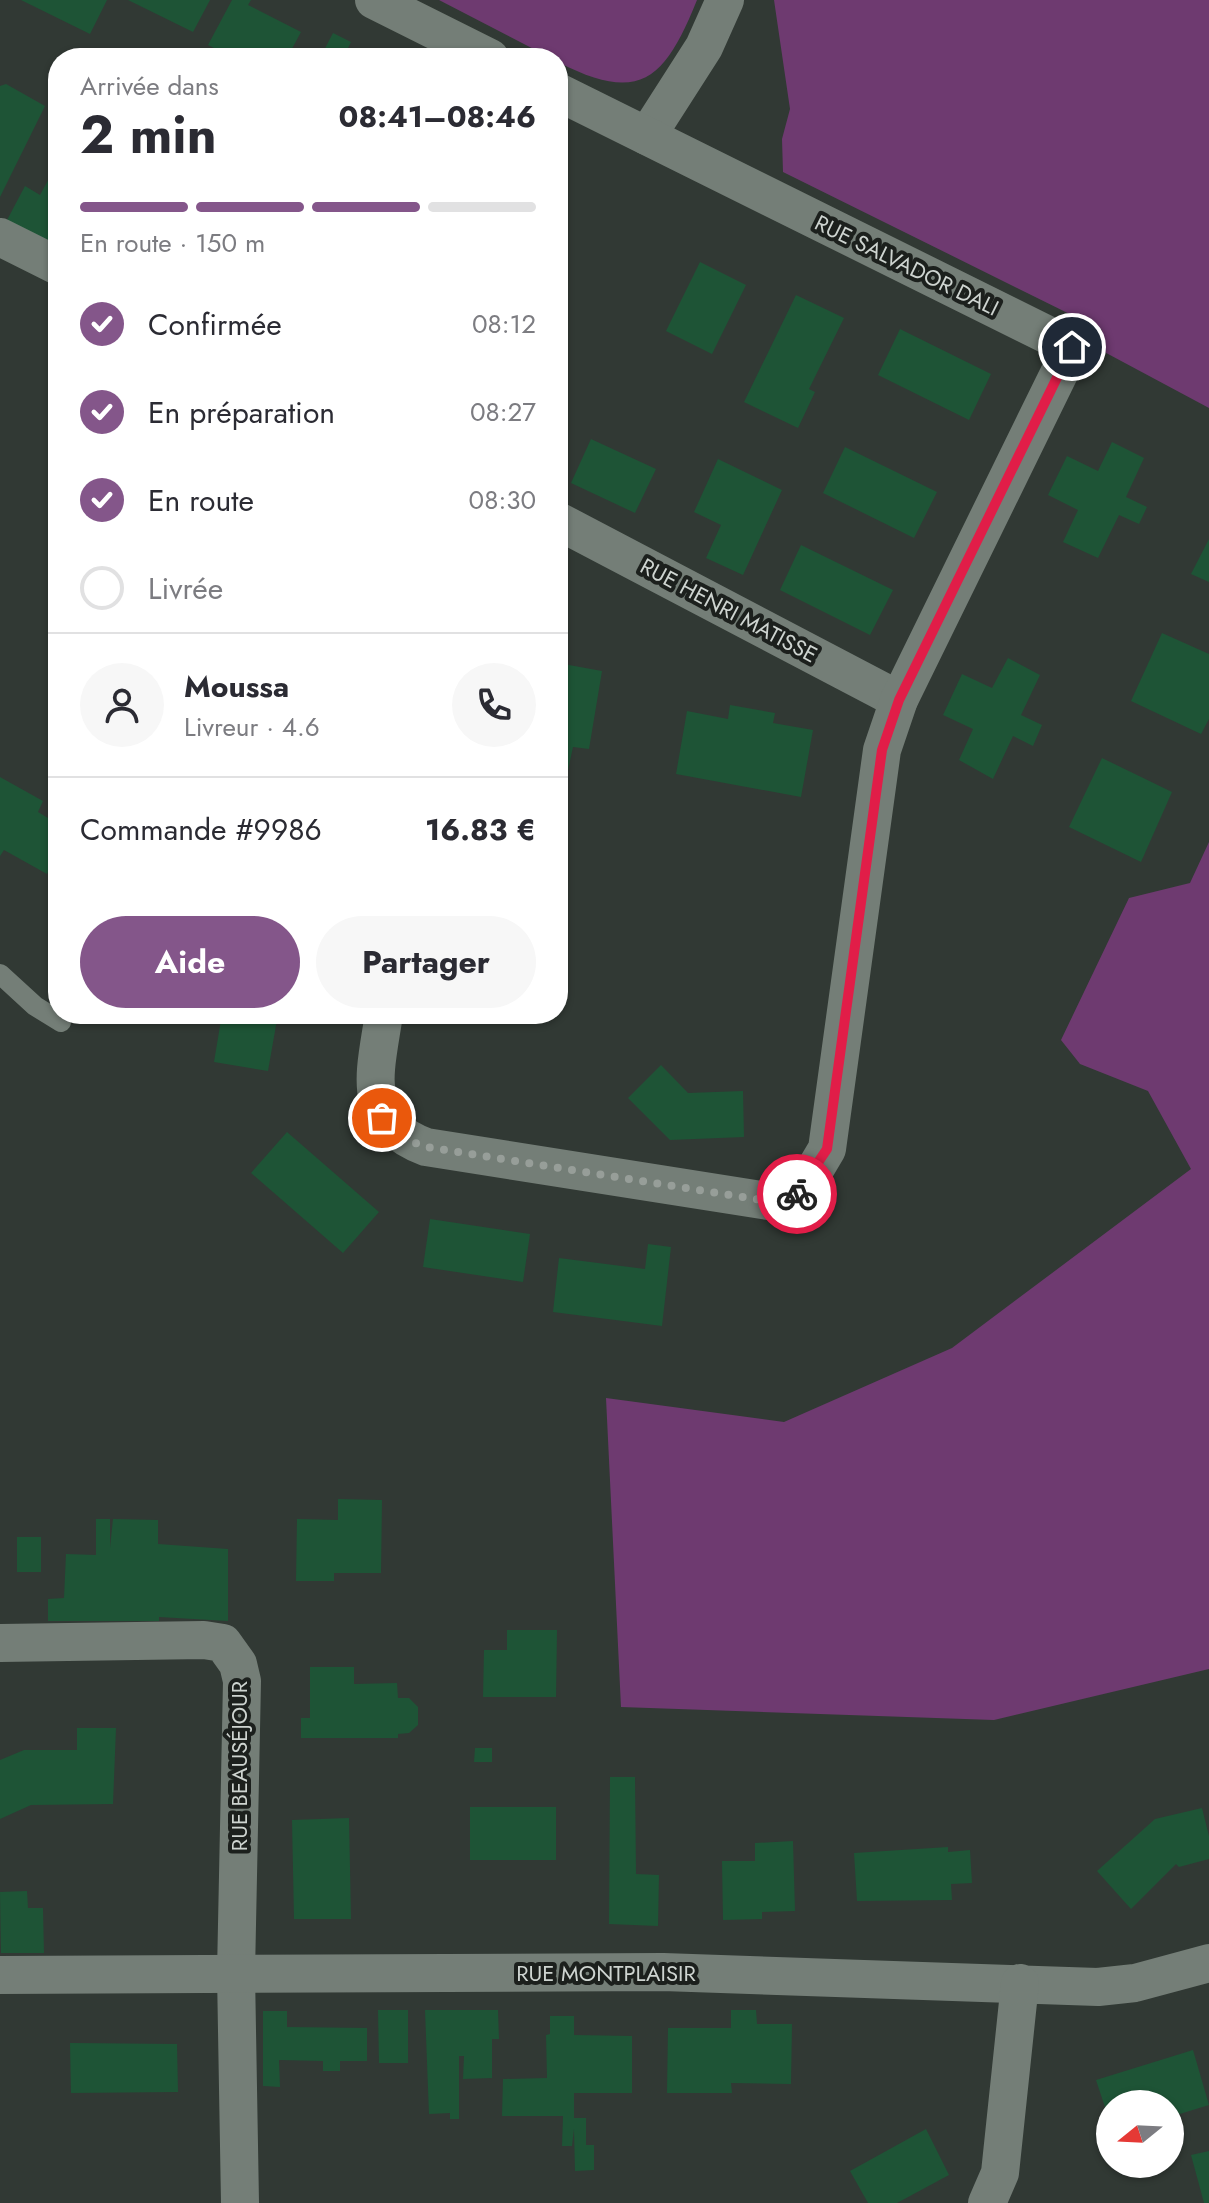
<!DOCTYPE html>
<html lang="fr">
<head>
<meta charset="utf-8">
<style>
  :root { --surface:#fff; --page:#f7f7f7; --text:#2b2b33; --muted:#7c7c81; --line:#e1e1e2; --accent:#84568a }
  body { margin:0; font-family:Jost,sans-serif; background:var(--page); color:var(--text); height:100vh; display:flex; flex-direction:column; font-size:30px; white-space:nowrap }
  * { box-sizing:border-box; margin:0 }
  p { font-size:26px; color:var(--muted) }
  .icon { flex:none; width:44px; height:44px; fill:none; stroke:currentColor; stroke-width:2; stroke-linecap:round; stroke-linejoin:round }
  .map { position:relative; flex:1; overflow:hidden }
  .side { position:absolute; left:48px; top:48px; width:520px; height:976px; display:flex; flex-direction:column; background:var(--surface); border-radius:32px; box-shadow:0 2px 6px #0004 }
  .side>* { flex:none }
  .needle { width:52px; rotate:252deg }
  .fabs { position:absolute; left:1096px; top:2090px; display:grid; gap:16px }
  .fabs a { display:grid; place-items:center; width:88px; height:88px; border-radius:50%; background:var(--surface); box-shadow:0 2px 6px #0004; font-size:40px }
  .pin { position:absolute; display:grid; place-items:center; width:68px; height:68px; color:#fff; margin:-34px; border:4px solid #fff; border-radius:50%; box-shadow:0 2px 8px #0007 }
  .courier { position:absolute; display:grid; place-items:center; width:80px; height:80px; margin:-40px; border:6px solid #e11d48; border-radius:50%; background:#fff; color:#222; box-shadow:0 2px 10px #0007 }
  .headline em { font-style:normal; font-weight:700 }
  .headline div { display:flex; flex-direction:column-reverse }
  .headline { display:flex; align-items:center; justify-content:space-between; height:136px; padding:0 32px }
  h1 { font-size:52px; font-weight:700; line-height:60px }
  .bar { display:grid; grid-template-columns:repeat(4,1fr); gap:12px 8px; align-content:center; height:96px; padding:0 32px }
  .bar i { height:10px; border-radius:6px; background:var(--line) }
  .bar .selected { background:var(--accent) }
  .bar p { grid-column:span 4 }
  .line { display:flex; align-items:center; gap:20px; padding:0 32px; border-top:2px solid var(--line) }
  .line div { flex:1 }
  .round { display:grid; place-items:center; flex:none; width:84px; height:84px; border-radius:42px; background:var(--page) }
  ol { padding:0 32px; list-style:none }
  li { display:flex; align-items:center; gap:24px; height:88px }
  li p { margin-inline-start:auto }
  li .icon { padding:8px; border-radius:50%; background:var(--accent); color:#fff; stroke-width:4 }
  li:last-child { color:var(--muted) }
  li i { width:44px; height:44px; border:4px solid var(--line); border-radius:50% }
  .action { display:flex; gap:16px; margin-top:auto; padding:16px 32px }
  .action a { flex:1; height:92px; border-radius:48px; background:var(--accent); color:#fff; font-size:32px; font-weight:700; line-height:92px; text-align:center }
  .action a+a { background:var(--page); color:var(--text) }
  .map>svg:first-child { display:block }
  .green { fill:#6e3a70 }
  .building { fill:#1e5436 }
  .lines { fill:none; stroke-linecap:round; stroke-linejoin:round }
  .lane { stroke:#747e77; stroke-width:20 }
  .street { stroke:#747e77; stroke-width:38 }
  .done { stroke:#979e99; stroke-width:8; stroke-dasharray:0 14.4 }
  .route { stroke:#e11d48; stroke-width:10 }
  .labels { text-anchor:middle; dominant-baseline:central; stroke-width:8; stroke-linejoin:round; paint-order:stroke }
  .street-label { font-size:22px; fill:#ced4d0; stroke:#1c201d }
</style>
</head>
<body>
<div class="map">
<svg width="1209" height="2203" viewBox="0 0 1209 2203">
  <rect width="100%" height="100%" fill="#313934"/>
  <g class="green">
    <path d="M 439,0 L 697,0 C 665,79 641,105 558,62 L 558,58 L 551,58 Z"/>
    <polygon points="774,0 1209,0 1209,408 1095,347 1102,330 783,172 782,139 790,109"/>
    <polygon points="1209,842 1209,1669 994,1720 621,1707 606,1398 784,1422 952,1348 1191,1169 1148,1091 1080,1064 1061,1040 1129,898 1190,883"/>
  </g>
  <g class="building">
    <polygon points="21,0 107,0 90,34"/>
    <polygon points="128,0 210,0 193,32"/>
    <polygon points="232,0 251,0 248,5 301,32 287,58 233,58 208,45"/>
    <polygon points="333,33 351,42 345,54 354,58 320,58"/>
    <polygon points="6,84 45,106 0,197 0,86"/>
    <polygon points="58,162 58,220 46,243 6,222 25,186 40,195"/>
    <polygon points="700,262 746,285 712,354 666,331"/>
    <polygon points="796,295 844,318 809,389 815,392 798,428 744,402"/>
    <polygon points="900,329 991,374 969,420 878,375"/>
    <polygon points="591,439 656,469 635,513 571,483"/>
    <polygon points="1112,442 1144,458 1126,497 1147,507 1139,524 1119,515 1098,558 1063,542 1078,510 1048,495 1067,456 1098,471"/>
    <polygon points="845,447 937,492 914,538 823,493"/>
    <polygon points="718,459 782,490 743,575 706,558 721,525 694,512"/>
    <polygon points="1209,539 1209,582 1191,574"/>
    <polygon points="801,545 893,590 870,635 780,590"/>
    <polygon points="1162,633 1209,654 1209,719 1201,734 1131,701"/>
    <polygon points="1008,658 1040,675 1021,715 1042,725 1033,746 1013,736 993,779 959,760 973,729 943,715 962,674 992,688"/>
    <polygon points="558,663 602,671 589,749 573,747 567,775 558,773"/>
    <polygon points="730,705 775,713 773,723 813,730 801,797 676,774 687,711 728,719"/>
    <polygon points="1102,758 1172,792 1141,862 1069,827"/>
    <polygon points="0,777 43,801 38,812 58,824 58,852 47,874 4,850 0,856"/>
    <polygon points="222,1014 278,1014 268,1071 214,1062"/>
    <polygon points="661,1065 688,1093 743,1091 744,1137 670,1140 628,1098"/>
    <polygon points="287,1132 379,1212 343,1253 251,1173"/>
    <polygon points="430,1219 530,1234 523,1282 423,1267"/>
    <polygon points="648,1244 671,1247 662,1326 553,1312 559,1258 645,1269"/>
    <polygon points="338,1499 382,1500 381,1573 334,1573 334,1581 296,1581 297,1519 338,1520"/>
    <polygon points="96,1519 110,1519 110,1548 113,1519 158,1520 158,1544 228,1549 228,1621 159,1617 159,1621 48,1621 48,1599 64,1598 66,1554 96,1555"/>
    <rect x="17" y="1537" width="24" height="35"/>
    <polygon points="507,1630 557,1630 556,1697 483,1697 484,1650 507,1650"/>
    <polygon points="310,1667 354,1667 354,1684 397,1683 398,1698 409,1698 418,1707 418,1725 409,1733 398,1734 398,1738 301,1738 301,1718 310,1718"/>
    <polygon points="77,1728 116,1728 113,1804 31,1805 0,1819 0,1760 24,1750 77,1750"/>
    <polygon points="475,1748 492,1748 492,1762 474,1762"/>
    <polygon points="610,1777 635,1777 636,1874 659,1875 658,1926 609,1924"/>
    <rect x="470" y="1807" width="86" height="53"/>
    <polygon points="1202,1808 1209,1836 1209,1859 1179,1867 1176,1864 1131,1909 1097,1871 1155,1819"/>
    <polygon points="349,1818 351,1919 294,1919 292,1820"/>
    <polygon points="793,1841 795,1911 762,1912 762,1919 723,1920 722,1861 755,1861 755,1843"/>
    <polygon points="948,1847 948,1852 970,1850 972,1883 951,1884 952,1900 857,1901 854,1853"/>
    <polygon points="27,1891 28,1908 43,1908 44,1953 1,1953 0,1892"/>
    <polygon points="378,2010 408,2010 408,2063 379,2063"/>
    <polygon points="425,2010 498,2010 499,2039 492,2039 492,2078 463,2079 464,2056 459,2056 459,2119 450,2119 450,2113 429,2114"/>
    <polygon points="731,2010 756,2010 757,2024 792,2024 791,2084 731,2083 732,2093 667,2093 668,2028 731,2028"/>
    <polygon points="263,2011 287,2011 287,2027 367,2028 367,2061 340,2061 340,2071 323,2071 323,2061 279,2060 280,2087 263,2086"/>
    <polygon points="550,2016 574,2016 574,2035 632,2036 632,2093 574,2093 574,2118 586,2118 586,2145 594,2145 594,2170 575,2171 574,2129 572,2146 562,2146 563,2116 502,2116 503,2079 547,2078 546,2035 550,2034"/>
    <polygon points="70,2043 177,2044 178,2092 71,2093"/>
    <polygon points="1193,2050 1209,2105 1170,2117 1170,2104 1110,2104 1109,2119 1096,2080"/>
    <polygon points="926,2129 949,2175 897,2203 868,2203 850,2171"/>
    <polygon points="1209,2151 1209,2203 1204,2203 1191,2155"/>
  </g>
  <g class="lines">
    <polyline class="lane" points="0,974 35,1006 61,1022"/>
    <g class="street">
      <polyline points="374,0 490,58"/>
      <polyline points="647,136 704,47 725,0"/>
      <polyline points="0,237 58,266"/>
      <polyline points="558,521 899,700"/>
      <path d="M 384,1014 C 375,1074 359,1121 426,1147 L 787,1204 L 808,1181 L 827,1149 L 882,750 L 899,700 L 1072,347 L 558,92"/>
      <polyline points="0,1643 204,1640 223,1643 238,1664 242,1681 236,1973 240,2203"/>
      <polyline points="0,1975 663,1972 1098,1987 1135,1983 1209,1963"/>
      <polyline points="987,2203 1000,2173 1020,1983"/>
    </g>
  </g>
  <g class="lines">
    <polyline class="done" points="382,1118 404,1139 426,1147 787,1204 797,1194"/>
    <polyline class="route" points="797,1194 827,1149 882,750 899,700 1072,347"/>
  </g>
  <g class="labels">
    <g class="street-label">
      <text transform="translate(907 265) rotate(26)">RUE SALVADOR DALI</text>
      <text transform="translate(729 610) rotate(28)">RUE HENRI MATISSE</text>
      <text transform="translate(239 1766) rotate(-90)">RUE BEAUSÉJOUR</text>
      <text x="606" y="1973">RUE MONTPLAISIR</text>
    </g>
  </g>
</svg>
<div class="fabs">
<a><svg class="needle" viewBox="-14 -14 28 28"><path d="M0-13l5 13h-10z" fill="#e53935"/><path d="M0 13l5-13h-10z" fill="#7c7c81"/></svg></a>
</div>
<div class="pin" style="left:382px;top:1118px;background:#ea580c"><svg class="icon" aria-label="bag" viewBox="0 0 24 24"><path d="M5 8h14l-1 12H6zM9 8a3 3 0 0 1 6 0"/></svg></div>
<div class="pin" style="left:1072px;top:347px;background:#1f2937"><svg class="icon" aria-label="home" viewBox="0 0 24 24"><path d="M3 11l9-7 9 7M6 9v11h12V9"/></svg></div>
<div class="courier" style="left:797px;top:1194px"><svg class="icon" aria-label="bike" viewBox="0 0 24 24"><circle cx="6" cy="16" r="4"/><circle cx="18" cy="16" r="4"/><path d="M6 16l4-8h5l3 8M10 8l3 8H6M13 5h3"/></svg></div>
<section class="side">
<div class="headline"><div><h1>2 min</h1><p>Arrivée dans</p></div><em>08:41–08:46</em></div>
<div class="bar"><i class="selected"></i><i class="selected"></i><i class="selected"></i><i></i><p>En route · 150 m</p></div>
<ol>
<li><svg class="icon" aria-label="check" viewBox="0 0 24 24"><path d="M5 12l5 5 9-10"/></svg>Confirmée<p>08:12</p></li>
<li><svg class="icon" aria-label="check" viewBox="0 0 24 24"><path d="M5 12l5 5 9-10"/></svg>En préparation<p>08:27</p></li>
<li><svg class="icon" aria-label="check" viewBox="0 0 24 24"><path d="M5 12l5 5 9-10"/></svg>En route<p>08:30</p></li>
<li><i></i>Livrée</li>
</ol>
<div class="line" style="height:144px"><a class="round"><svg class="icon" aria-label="person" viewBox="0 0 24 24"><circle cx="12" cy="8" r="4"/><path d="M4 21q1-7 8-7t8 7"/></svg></a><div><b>Moussa</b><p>Livreur · 4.6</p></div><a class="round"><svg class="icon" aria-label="phone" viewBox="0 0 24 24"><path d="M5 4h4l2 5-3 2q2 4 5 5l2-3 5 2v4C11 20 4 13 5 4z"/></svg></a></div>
<div class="line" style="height:104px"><div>Commande #9986</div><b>16.83 €</b></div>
<div class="action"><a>Aide</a><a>Partager</a></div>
</section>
</div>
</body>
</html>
